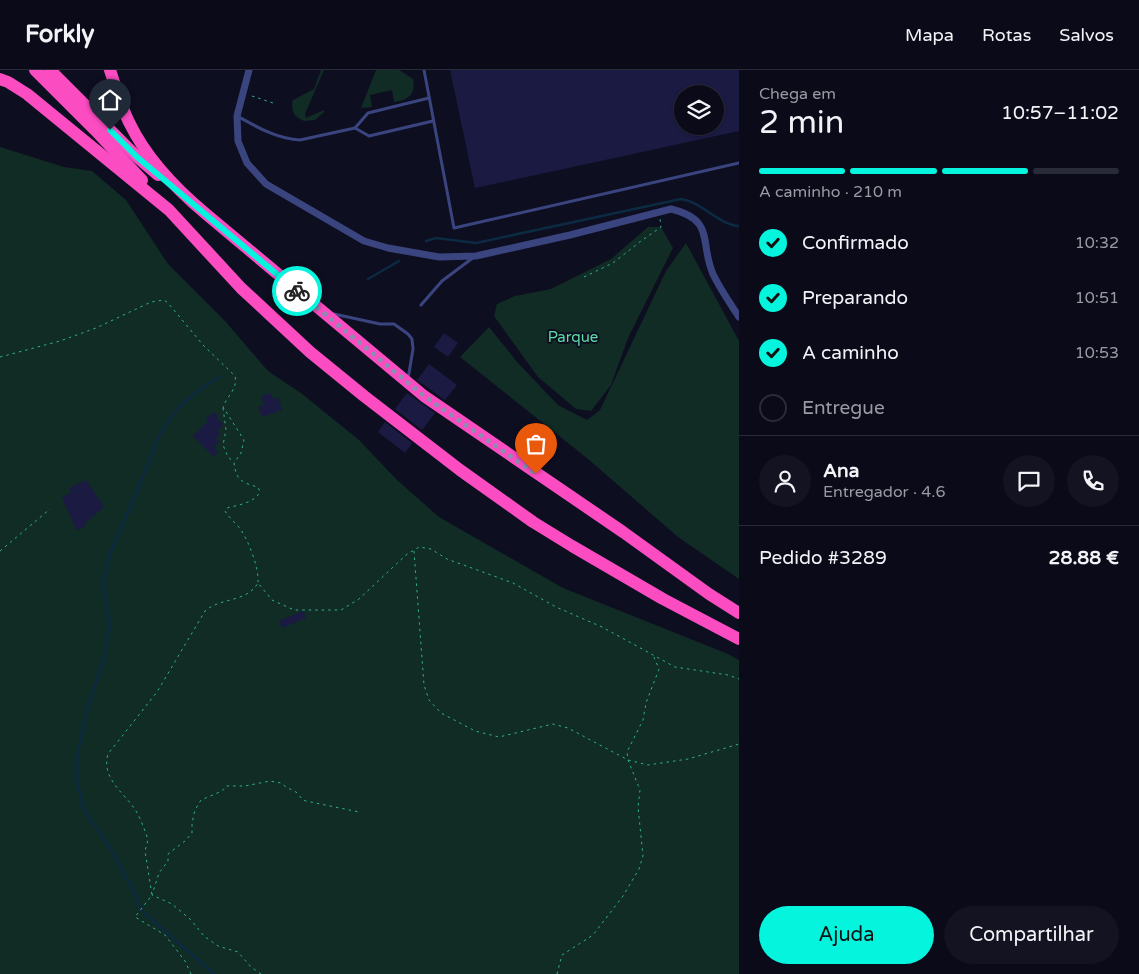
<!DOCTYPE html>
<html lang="pt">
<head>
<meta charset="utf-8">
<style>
  :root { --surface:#0a0a19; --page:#131322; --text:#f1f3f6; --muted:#999aa2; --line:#2a2b38; --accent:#05f4de }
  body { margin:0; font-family:"Varela Round",sans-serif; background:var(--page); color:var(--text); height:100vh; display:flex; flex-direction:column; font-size:19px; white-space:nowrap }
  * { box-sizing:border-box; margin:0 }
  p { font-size:16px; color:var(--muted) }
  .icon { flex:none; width:28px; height:28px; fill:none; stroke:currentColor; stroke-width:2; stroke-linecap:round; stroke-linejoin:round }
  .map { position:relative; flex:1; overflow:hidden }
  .side { display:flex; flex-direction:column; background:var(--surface); width:400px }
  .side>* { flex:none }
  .controls { position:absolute; left:674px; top:15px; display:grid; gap:10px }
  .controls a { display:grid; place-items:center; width:50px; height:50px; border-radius:50%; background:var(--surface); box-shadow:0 1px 4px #0004,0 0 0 1px var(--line); font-size:25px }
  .pin { position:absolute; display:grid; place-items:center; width:42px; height:42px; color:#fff; margin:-51px -21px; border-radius:50% 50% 50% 0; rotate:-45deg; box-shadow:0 0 5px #0007 }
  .pin .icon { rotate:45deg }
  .courier { position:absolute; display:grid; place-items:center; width:50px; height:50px; margin:-25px; border:4px solid #05f4de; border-radius:50%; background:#fff; color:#222; box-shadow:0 1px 6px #0007 }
  .head em { font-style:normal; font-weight:600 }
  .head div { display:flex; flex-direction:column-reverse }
  .head { display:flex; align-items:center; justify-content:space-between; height:85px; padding:0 20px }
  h1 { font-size:32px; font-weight:600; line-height:38px }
  .bar { display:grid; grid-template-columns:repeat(4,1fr); gap:8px 5px; align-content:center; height:60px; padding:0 20px }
  .bar i { height:6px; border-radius:4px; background:var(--line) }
  .bar .active { background:var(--accent) }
  .bar p { grid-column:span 4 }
  .line { display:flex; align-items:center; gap:12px; padding:0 20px; border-top:1px solid var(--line) }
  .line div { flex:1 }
  .round { display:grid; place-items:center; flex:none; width:52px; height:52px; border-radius:26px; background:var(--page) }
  ol { padding:0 20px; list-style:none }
  li { display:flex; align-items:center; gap:15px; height:55px }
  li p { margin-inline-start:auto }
  li .icon { padding:5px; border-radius:50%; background:var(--accent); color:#111; stroke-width:4 }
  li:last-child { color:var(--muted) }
  li i { width:28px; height:28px; border:2px solid var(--line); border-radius:50% }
  .action { display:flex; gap:10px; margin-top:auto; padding:10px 20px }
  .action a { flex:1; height:58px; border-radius:30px; background:var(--accent); color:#111; font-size:20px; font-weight:600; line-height:58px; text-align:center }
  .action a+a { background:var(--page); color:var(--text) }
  header { display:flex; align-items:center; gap:30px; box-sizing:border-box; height:70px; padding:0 25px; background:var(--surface); border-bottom:1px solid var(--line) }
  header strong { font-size:24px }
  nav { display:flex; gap:28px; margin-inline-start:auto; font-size:18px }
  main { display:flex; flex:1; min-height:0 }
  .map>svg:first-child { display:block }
  .green { fill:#112b25 }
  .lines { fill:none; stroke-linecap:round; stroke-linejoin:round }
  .stream { stroke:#0c2a41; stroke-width:2.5 }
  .building { fill:#1b1a42; fill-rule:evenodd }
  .path { stroke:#30b090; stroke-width:1; stroke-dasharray:2.5 4; stroke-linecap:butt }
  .lane { stroke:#3a447f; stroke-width:3 }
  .street { stroke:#3a447f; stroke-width:7 }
  .highway { stroke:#fb4cc2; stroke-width:12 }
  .done { stroke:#8b8db1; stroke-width:5; stroke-dasharray:0 9 }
  .route { stroke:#05f4de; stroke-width:6 }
  .labels { text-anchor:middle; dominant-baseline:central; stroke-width:4; stroke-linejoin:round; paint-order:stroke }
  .park-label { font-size:15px; fill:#5cdca4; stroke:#0e0e21 }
</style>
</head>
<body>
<header>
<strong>Forkly</strong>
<nav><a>Mapa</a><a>Rotas</a><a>Salvos</a></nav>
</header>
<main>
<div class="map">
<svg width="739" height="904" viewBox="0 0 739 904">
  <rect width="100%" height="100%" fill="#0e0e21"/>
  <g class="green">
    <path d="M 321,0 L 324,0 L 305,44 L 306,48 L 324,40 L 324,42 L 315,50 L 304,51 C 294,47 290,40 293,30 L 314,19 Z"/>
    <path d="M 376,0 L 399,0 L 413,9 C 416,24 409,30 394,32 L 392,20 L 370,25 L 372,37 L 361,38 Z"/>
    <polygon points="0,77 64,97 92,101 126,130 168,194 225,251 268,301 301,323 359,370 397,410 439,447 563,518 728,584 739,590 739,904 0,904"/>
    <polygon points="648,157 661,157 673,178 628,268 611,315 591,341 576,339 538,307 494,246 497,234 515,226 551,219 611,189"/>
    <polygon points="686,173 739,271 739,509 678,467 588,389 460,287 489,257 518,293 558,335 587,350 600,340 666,201"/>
  </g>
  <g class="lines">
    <g class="stream">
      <path d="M 426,171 L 436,168 L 476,173 L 681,129 C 702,132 719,155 739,156"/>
      <polyline points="368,209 399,191"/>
      <polyline points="214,904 141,840 135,824 112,781 84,740 77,711 77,687 84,651 103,590 110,555 103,514 110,484 145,402 158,368 170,348 183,333 198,321 220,306"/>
    </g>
  </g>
  <g class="building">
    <path d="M 450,0 L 739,0 L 739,61 L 475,118 ZM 682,24 L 715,24 L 715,56 L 682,56 Z"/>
    <polygon points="444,263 458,273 448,287 434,277"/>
    <polygon points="429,294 457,315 445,330 417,310"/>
    <polygon points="271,323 273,329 278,327 282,340 262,347 258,337 264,335 261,326"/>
    <polygon points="407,323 435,343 422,360 395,339"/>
    <polygon points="214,342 219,347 217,349 223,354 218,361 220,364 216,368 219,371 214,377 218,382 214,387 193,366 208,351 206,349"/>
    <polygon points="385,352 412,373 405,383 378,362"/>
    <polygon points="86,410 104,437 85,453 86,456 76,460 62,427 71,423 69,418"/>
    <polygon points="303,541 306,548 282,558 279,551"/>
  </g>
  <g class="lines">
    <g class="path">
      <polyline points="252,26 273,33"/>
      <polyline points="584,207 613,193 641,171 661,157 660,149"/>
      <path d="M 0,287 L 60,271 L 96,258 L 151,232 L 164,230 L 168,233 L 203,275 L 235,306 C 238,319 227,326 223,337 L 244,370 L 241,383 L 234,393 C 236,410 242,413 258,417 L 260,422 C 254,433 238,435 227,438 L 225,441 C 229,448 236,453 241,460 C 249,472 259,498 258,512"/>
      <polyline points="223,338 226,360 223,375 228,387 234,392"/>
      <polyline points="0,481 50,439"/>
      <polyline points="414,481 424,615 429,630 441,643 475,661 499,667 553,654 568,658 628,690 648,695 688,689 739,674"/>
      <path d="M 191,904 L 185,891 L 165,865 L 135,847 L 152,825 L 145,781 L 148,770 C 145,760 141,750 136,741 C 124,722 101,709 108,684 L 157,622 L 205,541 C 221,527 246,533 258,513 L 272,530 L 294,540 L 341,540 L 359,529 L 406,485 L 419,477 L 431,479 L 447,489 L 513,513 L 556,537 L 602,557 L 675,597 L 728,605 L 739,609"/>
      <polyline points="261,904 251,897 238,882 218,876 204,866 191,850 172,834 152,825 159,803 168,791 168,784 185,771 192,763 192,753 195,740 201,730 222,721 226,716 245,716 270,711 281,713 286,717 296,722 303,730 306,731 359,742"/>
      <polyline points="557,904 562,885 593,865 623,826 639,799 643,786 638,737 640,720 628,690 627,682 643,650 646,633 659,599 653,585"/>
    </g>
    <g class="lane">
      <polyline points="424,0 454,158 739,93"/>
      <path d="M 237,46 C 257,57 277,69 300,70 L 355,58 L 369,66 L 433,51"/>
      <polyline points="355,58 368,43 429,28"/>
      <polyline points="421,235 442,211 474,187"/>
      <polyline points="334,244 380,254 394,254 408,264 412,269 413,279 408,309"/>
    </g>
    <path class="street" d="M 249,0 L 237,46 L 238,71 L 247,93 L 266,114 L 364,171 L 388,178 L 439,187 L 476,186 L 570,165 L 671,139 C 716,150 699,172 713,204 C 720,219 730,233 739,247"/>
    <g class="highway">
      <polyline points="35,0 95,60 142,110"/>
      <polyline points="50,0 137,87 158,105"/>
      <path d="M 110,0 C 116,18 121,37 130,54 C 147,89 176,119 206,144 L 424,326 L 623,462 L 709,524 L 739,543"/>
      <polyline points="0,9 8,12 27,24 169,140 241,218 310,282 364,326 460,400 533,452 572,476 663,529 739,569"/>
    </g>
  </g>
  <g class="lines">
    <polyline class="done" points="297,221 424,326 536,404"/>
    <polyline class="route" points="110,60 137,87 297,221"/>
  </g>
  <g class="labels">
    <g class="park-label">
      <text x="573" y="267">Parque</text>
    </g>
  </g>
</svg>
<div class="controls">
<a><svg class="icon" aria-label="layers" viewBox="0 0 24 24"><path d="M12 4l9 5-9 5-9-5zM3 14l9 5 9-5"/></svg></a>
</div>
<div class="pin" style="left:536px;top:404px;background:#ea580c"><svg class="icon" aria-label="bag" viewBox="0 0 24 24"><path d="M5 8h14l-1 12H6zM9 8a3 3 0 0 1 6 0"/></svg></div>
<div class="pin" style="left:110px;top:60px;background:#1f2937"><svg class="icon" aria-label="home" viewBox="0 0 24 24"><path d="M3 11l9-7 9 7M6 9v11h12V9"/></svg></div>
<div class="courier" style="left:297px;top:221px"><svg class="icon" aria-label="bike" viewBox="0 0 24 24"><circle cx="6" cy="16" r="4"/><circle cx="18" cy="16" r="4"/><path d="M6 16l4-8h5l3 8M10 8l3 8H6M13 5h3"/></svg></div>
</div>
<section class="side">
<div class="head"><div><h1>2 min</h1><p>Chega em</p></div><em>10:57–11:02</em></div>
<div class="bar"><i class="active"></i><i class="active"></i><i class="active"></i><i></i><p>A caminho · 210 m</p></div>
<ol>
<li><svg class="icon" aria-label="check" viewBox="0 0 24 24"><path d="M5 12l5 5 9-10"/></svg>Confirmado<p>10:32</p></li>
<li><svg class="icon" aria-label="check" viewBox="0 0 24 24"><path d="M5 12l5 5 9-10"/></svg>Preparando<p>10:51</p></li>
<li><svg class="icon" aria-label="check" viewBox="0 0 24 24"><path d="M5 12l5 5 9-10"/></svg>A caminho<p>10:53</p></li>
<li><i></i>Entregue</li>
</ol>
<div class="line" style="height:90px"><a class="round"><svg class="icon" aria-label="person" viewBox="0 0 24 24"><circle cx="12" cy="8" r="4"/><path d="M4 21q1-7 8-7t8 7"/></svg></a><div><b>Ana</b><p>Entregador · 4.6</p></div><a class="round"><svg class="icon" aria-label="chat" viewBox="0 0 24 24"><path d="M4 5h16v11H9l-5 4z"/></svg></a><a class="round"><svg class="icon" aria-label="phone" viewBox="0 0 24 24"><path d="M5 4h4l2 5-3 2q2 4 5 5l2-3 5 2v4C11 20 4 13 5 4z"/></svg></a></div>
<div class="line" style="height:65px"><div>Pedido #3289</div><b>28.88 €</b></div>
<div class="action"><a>Ajuda</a><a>Compartilhar</a></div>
</section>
</main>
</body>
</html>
